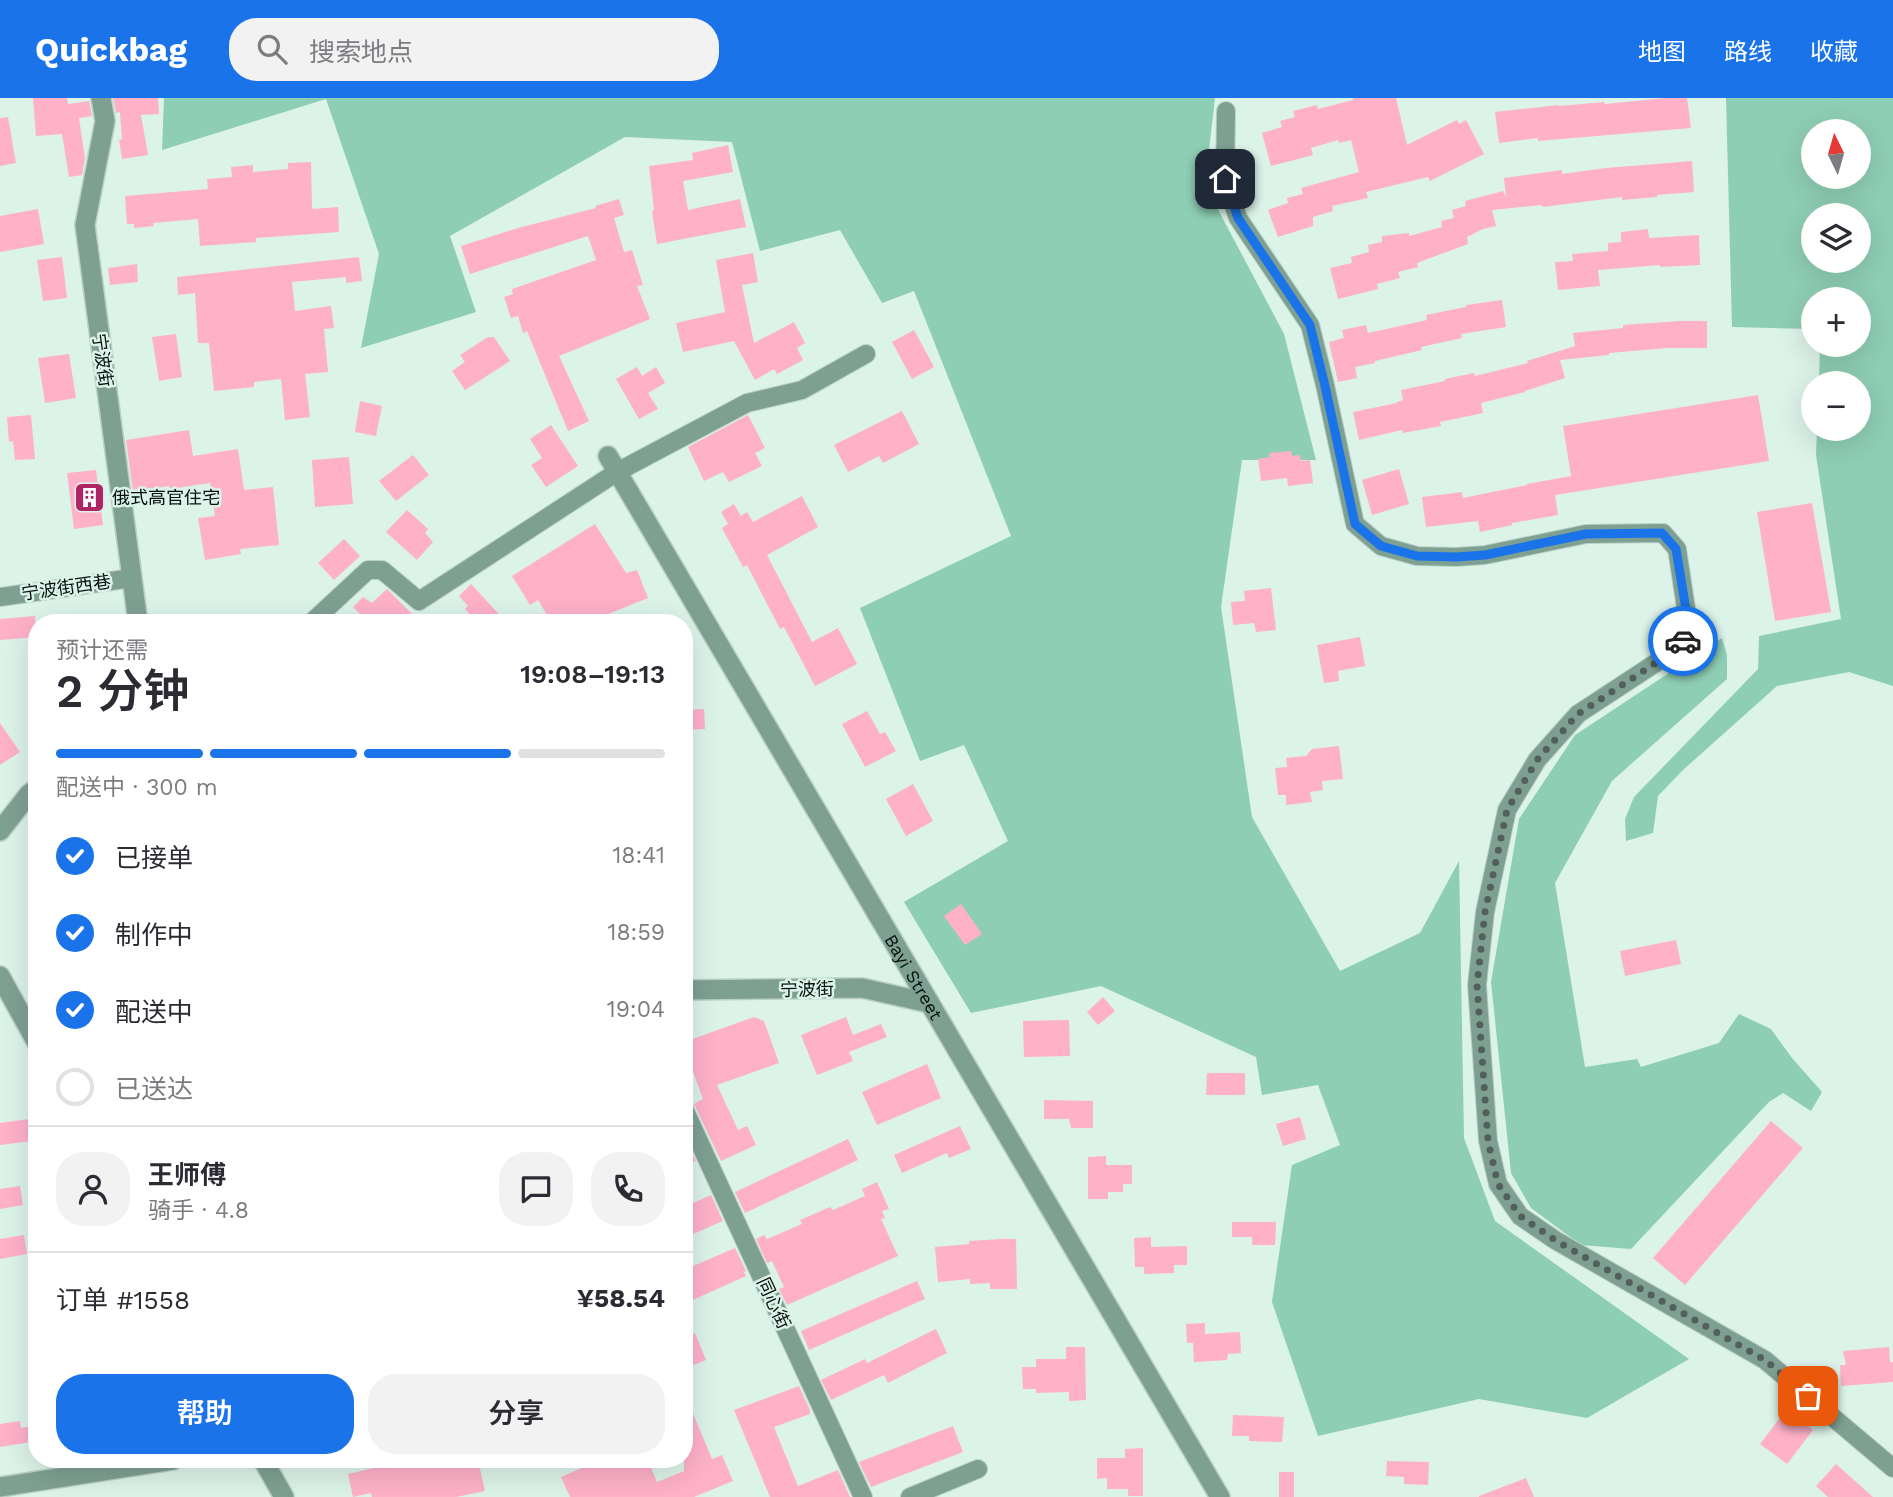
<!DOCTYPE html>
<html lang="zh">
<head>
<meta charset="utf-8">
<style>
  :root { --surface:#fff; --page:#f2f2f3; --text:#2b2b33; --muted:#7c7c81; --line:#e1e1e2; --accent:#1a73e8 }
  body { margin:0; font-family:"Work Sans","Noto Sans SC",sans-serif; background:var(--page); color:var(--text); height:100vh; display:flex; flex-direction:column; font-size:26px; white-space:nowrap }
  * { box-sizing:border-box; margin:0 }
  p { font-size:23px; color:var(--muted) }
  .icon { flex:none; width:38px; height:38px; fill:none; stroke:currentColor; stroke-width:2; stroke-linecap:round; stroke-linejoin:round }
  .map { position:relative; flex:1; overflow:hidden }
  .details { position:absolute; left:28px; top:516px; width:665px; height:854px; display:flex; flex-direction:column; background:var(--surface); border-radius:28px; box-shadow:0 7px 28px #0002 }
  .details>* { flex:none }
  .needle { width:46px; rotate:355deg }
  .fabs { position:absolute; left:1801px; top:21px; display:grid; gap:14px }
  .fabs a { display:grid; place-items:center; width:70px; height:70px; border-radius:50%; background:var(--surface); box-shadow:0 7px 28px #0002; font-size:35px }
  .pin { position:absolute; display:grid; place-items:center; width:60px; height:60px; color:#fff; margin:-30px; border-radius:14px; box-shadow:0 4px 10px #0006 }
  .courier { position:absolute; display:grid; place-items:center; width:70px; height:70px; margin:-35px; border:5px solid #1a73e8; border-radius:50%; background:#fff; color:#222; box-shadow:0 2px 9px #0007 }
  .headline em { font-style:normal; font-weight:600 }
  .headline div { display:flex; flex-direction:column-reverse }
  .headline { display:flex; align-items:center; justify-content:space-between; height:119px; padding:0 28px }
  h1 { font-size:46px; font-weight:600; line-height:52px }
  .bar { display:grid; grid-template-columns:repeat(4,1fr); gap:10px 7px; align-content:center; height:84px; padding:0 28px }
  .bar i { height:9px; border-radius:5px; background:var(--line) }
  .bar .selected { background:var(--accent) }
  .bar p { grid-column:span 4 }
  .line { display:flex; align-items:center; gap:18px; padding:0 28px; border-top:2px solid var(--line) }
  .line div { flex:1 }
  .round { display:grid; place-items:center; flex:none; width:74px; height:74px; border-radius:28px; background:var(--page) }
  ol { padding:0 28px; list-style:none }
  li { display:flex; align-items:center; gap:21px; height:77px }
  li p { margin-inline-start:auto }
  li .icon { padding:7px; border-radius:50%; background:var(--accent); color:#fff; stroke-width:4 }
  li:last-child { color:var(--muted) }
  li i { width:38px; height:38px; border:4px solid var(--line); border-radius:50% }
  .button { display:flex; gap:14px; margin-top:auto; padding:14px 28px }
  .button a { flex:1; height:80px; border-radius:28px; background:var(--accent); color:#fff; font-size:28px; font-weight:600; line-height:80px; text-align:center }
  .button a+a { background:var(--page); color:var(--text) }
  header { display:flex; align-items:center; gap:42px; box-sizing:border-box; height:98px; padding:0 35px; background:var(--accent); color:#fff }
  header strong { font-size:33px }
  nav { display:flex; gap:38px; margin-inline-start:auto; font-size:24px }
  .search { width:490px; height:63px; background:var(--page); display:flex; align-items:center; gap:18px; box-sizing:border-box; padding:0 24px; border-radius:28px; color:var(--muted); font-size:26px }
  .map>svg:first-child { display:block }
  .green { fill:#8eceb4; fill-rule:evenodd }
  .building { fill:#feb1c9 }
  .lines { fill:none; stroke-linecap:round; stroke-linejoin:round }
  .minor-casing { stroke:#bacfc6; stroke-width:20 }
  .tertiary-casing { stroke:#bacfc6; stroke-width:22 }
  .minor { stroke:#7ea092; stroke-width:18 }
  .tertiary { stroke:#7ea092; stroke-width:19 }
  .done { stroke:#525f5a; stroke-width:7; stroke-dasharray:0 12.6 }
  .route { stroke:#1a73e8; stroke-width:9 }
  .labels { text-anchor:middle; dominant-baseline:central; stroke-width:5; stroke-linejoin:round; paint-order:stroke }
  .street-label { font-size:18px; fill:#08100d; stroke:#dcf3e9 }
  .poi-label { font-size:18px; fill:#08100d; stroke:#dcf3e9; text-anchor:start }
</style>
</head>
<body>
<header>
<strong>Quickbag</strong>
<div class="search"><svg class="icon" aria-label="search" viewBox="0 0 24 24"><circle cx="10" cy="10" r="6"/><path d="M15 15l6 6"/></svg>搜索地点</div>
<nav><a>地图</a><a>路线</a><a>收藏</a></nav>
</header>
<div class="map">
<svg width="1893" height="1399" viewBox="0 0 1893 1399">
  <rect width="100%" height="100%" fill="#dcf3e9"/>
  <g class="green">
    <polygon points="164,0 1215,0 1205,87 1284,236 1316,362 1242,362 1221,509 1252,719 1340,873 1420,835 1459,763 1464,1040 1495,1123 1689,1261 1587,1320 1479,1301 1318,1338 1272,1204 1292,1067 1340,1047 1318,987 1262,997 1256,959 1101,888 971,915 904,804 1008,743 964,647 920,663 860,510 1011,438 914,193 882,205 840,132 760,153 732,44 625,39 450,138 476,214 361,250 379,156 326,1 162,52"/>
    <path d="M 1726,0 L 1893,0 L 1893,588 L 1849,574 L 1777,588 L 1683,672 L 1658,698 L 1653,735 L 1626,743 L 1625,721 L 1634,699 L 1758,571 L 1759,538 L 1841,521 L 1816,357 L 1817,331 L 1858,331 L 1858,285 L 1819,285 L 1820,247 L 1858,247 L 1858,201 L 1813,201 L 1813,231 L 1732,229 ZM 1813,33 L 1858,33 L 1858,79 L 1813,79 ZM 1813,117 L 1858,117 L 1858,163 L 1813,163 Z"/>
    <polygon points="1722,540 1727,557 1727,581 1612,683 1555,785 1585,969 1637,961 1641,969 1719,945 1739,916 1771,931 1792,960 1822,994 1811,1013 1783,995 1769,1004 1631,1151 1581,1147 1531,1110 1511,1075 1491,884 1519,721 1575,637"/>
  </g>
  <g class="building">
    <polygon points="33,0 67,0 68,6 89,3 92,18 79,20 85,60 82,77 69,79 62,36 36,38"/>
    <polygon points="113,0 158,0 159,16 141,17 148,57 122,61 119,42 122,41 120,14 116,15"/>
    <polygon points="1353,0 1396,0 1407,47 1457,22 1459,26 1466,22 1484,56 1430,83 1428,79 1366,94 1368,100 1332,108 1333,113 1313,119 1313,128 1278,139 1268,112 1288,105 1287,100 1303,96 1301,90 1359,74 1351,42 1339,45 1338,42 1311,50 1313,57 1271,68 1262,35 1282,29 1280,23 1295,19 1293,13 1317,7 1318,11 1353,2"/>
    <polygon points="1666,0 1687,0 1691,30 1538,43 1538,40 1499,45 1495,14 1559,7 1559,8 1604,4 1605,6"/>
    <polygon points="8,19 16,65 0,68 0,20"/>
    <polygon points="728,47 733,74 683,83 688,112 740,101 746,129 657,146 652,113 654,112 649,68 693,62 692,55"/>
    <polygon points="1692,63 1694,94 1657,97 1657,99 1622,102 1622,99 1542,109 1542,107 1492,112 1496,128 1483,131 1467,139 1468,146 1417,165 1418,169 1398,174 1400,180 1377,186 1378,191 1338,201 1330,170 1352,165 1351,159 1369,154 1368,147 1382,144 1382,138 1409,135 1409,138 1442,129 1441,123 1454,120 1452,112 1466,108 1465,103 1503,93 1506,99 1504,80 1562,72 1562,76 1606,70"/>
    <polygon points="311,64 312,109 313,111 338,109 339,134 256,140 256,144 200,148 198,121 153,125 154,128 134,130 134,126 127,126 125,98 208,91 207,81 232,79 231,69 253,67 253,74 288,71 288,65"/>
    <polygon points="619,101 624,117 614,120 624,154 632,152 643,187 637,188 650,221 559,258 589,323 568,333 527,233 523,235 518,218 511,220 504,199 513,196 512,191 596,162 588,138 470,176 461,148 518,130 596,110 595,108"/>
    <polygon points="38,111 44,146 0,154 0,118"/>
    <polygon points="1648,131 1649,140 1699,137 1700,167 1660,169 1660,167 1598,172 1600,188 1558,192 1555,164 1573,163 1572,156 1608,153 1608,145 1621,144 1621,134"/>
    <polygon points="753,155 758,184 742,187 754,245 794,224 805,245 797,250 803,262 777,276 774,271 755,282 734,243 683,254 676,225 725,214 716,162"/>
    <polygon points="62,159 67,200 43,203 37,162"/>
    <polygon points="359,159 362,183 346,185 346,179 292,184 295,213 331,208 334,230 324,231 328,274 305,276 310,319 285,322 281,281 254,284 254,289 214,293 209,245 198,245 195,195 178,197 177,179"/>
    <polygon points="137,166 138,184 110,187 108,170"/>
    <polygon points="1502,202 1506,229 1461,236 1462,240 1421,249 1422,252 1375,263 1375,265 1355,269 1357,280 1338,284 1329,244 1344,240 1342,232 1366,227 1368,235 1427,222 1426,217 1466,209 1466,207"/>
    <polygon points="1680,223 1707,223 1707,250 1668,250 1609,255 1609,257 1560,262 1565,280 1525,293 1525,294 1481,305 1483,315 1440,324 1441,328 1403,335 1402,332 1359,342 1353,314 1397,305 1397,304 1403,302 1401,292 1445,283 1445,281 1474,275 1475,278 1528,265 1527,263 1575,248 1573,235 1623,230 1623,227"/>
    <polygon points="914,232 934,269 912,281 892,244"/>
    <polygon points="176,236 182,279 159,283 152,239"/>
    <polygon points="488,239 494,239 510,263 465,292 452,273 465,264 460,257"/>
    <polygon points="69,256 76,300 45,305 38,260"/>
    <polygon points="637,269 642,278 656,269 665,285 648,295 658,311 639,321 616,281"/>
    <polygon points="1758,297 1769,363 1555,397 1558,417 1512,425 1512,427 1480,434 1478,423 1426,429 1422,399 1462,394 1463,400 1527,387 1527,386 1571,378 1563,328"/>
    <polygon points="360,303 382,308 376,338 355,334"/>
    <polygon points="902,313 919,346 883,365 879,358 848,374 834,347"/>
    <polygon points="31,317 35,361 15,362 13,343 9,344 7,319"/>
    <polygon points="748,317 765,350 755,355 762,368 729,384 723,374 704,383 688,349"/>
    <polygon points="551,327 578,368 546,389 531,367 542,360 530,341"/>
    <polygon points="189,332 193,358 238,351 244,392 273,389 279,447 240,451 241,456 205,462 198,420 215,418 210,385 170,391 169,388 133,394 126,342"/>
    <polygon points="1291,353 1292,358 1300,357 1301,363 1310,362 1313,385 1288,388 1287,380 1261,383 1258,361 1270,359 1269,355"/>
    <polygon points="413,357 429,377 396,403 379,383"/>
    <polygon points="349,359 353,406 315,409 312,362"/>
    <polygon points="1399,371 1409,406 1372,417 1362,382"/>
    <polygon points="96,372 103,427 74,431 67,375"/>
    <polygon points="802,398 818,429 767,457 812,544 838,530 857,566 815,588 784,529 780,531 747,467 743,469 722,430 728,426 721,414 734,406 741,418 747,414 753,424"/>
    <polygon points="1812,405 1831,514 1775,523 1757,414"/>
    <polygon points="407,412 428,431 425,435 433,444 417,462 386,434"/>
    <polygon points="595,426 626,475 637,472 648,500 586,525 552,525 538,502 530,507 512,478"/>
    <polygon points="344,441 360,458 334,482 318,465"/>
    <polygon points="471,486 507,525 485,525 480,519 476,523 465,511 468,508 459,498"/>
    <polygon points="1271,490 1276,532 1256,534 1254,525 1233,527 1231,504 1245,503 1244,493"/>
    <polygon points="387,491 421,525 369,525 353,509 363,499 372,505"/>
    <polygon points="35,518 36,539 0,542 0,521"/>
    <polygon points="1360,539 1365,568 1338,573 1339,583 1324,585 1317,547"/>
    <polygon points="704,611 705,631 684,632 684,612"/>
    <polygon points="867,613 880,636 885,634 896,653 865,669 842,626"/>
    <polygon points="0,625 20,654 0,667"/>
    <polygon points="1339,648 1343,681 1322,683 1323,692 1310,694 1312,704 1286,707 1286,697 1278,697 1275,670 1287,669 1286,660 1306,658 1312,651"/>
    <polygon points="913,686 933,723 906,738 886,701"/>
    <polygon points="961,806 982,836 965,847 944,818"/>
    <polygon points="1676,842 1681,866 1625,878 1620,853"/>
    <polygon points="1103,899 1115,913 1098,927 1087,914"/>
    <polygon points="754,919 764,923 779,965 717,987 738,1032 747,1028 756,1047 721,1063 694,1006 703,1001 684,949 684,944"/>
    <polygon points="846,919 853,937 881,926 887,939 849,954 853,963 817,977 801,937"/>
    <polygon points="1069,922 1070,958 1024,959 1023,923"/>
    <polygon points="927,966 941,1000 877,1027 862,994"/>
    <polygon points="1207,975 1245,975 1245,997 1206,997"/>
    <polygon points="1044,1002 1093,1003 1093,1030 1071,1030 1069,1021 1044,1021"/>
    <polygon points="1300,1019 1306,1041 1283,1048 1276,1026"/>
    <polygon points="29,1021 32,1043 0,1047 0,1025"/>
    <polygon points="1771,1023 1803,1050 1685,1187 1653,1160"/>
    <polygon points="960,1028 971,1051 949,1060 947,1055 902,1075 894,1057"/>
    <polygon points="684,1039 696,1063 684,1068"/>
    <polygon points="848,1041 858,1062 745,1115 735,1094"/>
    <polygon points="1106,1058 1106,1067 1132,1067 1132,1086 1123,1086 1123,1094 1108,1094 1108,1101 1088,1101 1088,1059"/>
    <polygon points="877,1084 889,1111 882,1113 885,1120 881,1121 898,1158 787,1207 779,1191 784,1189 772,1163 767,1165 756,1141 764,1137 767,1141 802,1126 800,1122 830,1109 833,1112 865,1098 862,1091"/>
    <polygon points="20,1088 23,1107 0,1111 0,1091"/>
    <polygon points="711,1097 723,1123 684,1140 684,1109"/>
    <polygon points="1232,1124 1276,1124 1275,1147 1252,1147 1252,1139 1232,1139"/>
    <polygon points="24,1137 27,1156 0,1161 0,1141"/>
    <polygon points="1151,1139 1151,1149 1187,1148 1187,1167 1174,1167 1174,1175 1144,1176 1144,1169 1135,1169 1134,1140"/>
    <polygon points="1001,1141 1016,1141 1017,1191 990,1191 990,1185 970,1186 970,1181 938,1184 935,1149 969,1146 969,1143"/>
    <polygon points="735,1150 746,1173 744,1174 746,1178 684,1206 684,1172"/>
    <polygon points="917,1183 925,1201 809,1252 801,1233"/>
    <polygon points="1205,1225 1205,1236 1240,1234 1241,1255 1228,1256 1227,1262 1194,1264 1193,1245 1187,1245 1186,1226"/>
    <polygon points="936,1231 947,1255 888,1285 884,1277 831,1302 821,1282 865,1261 867,1265"/>
    <polygon points="695,1235 706,1262 684,1271 684,1240"/>
    <polygon points="1066,1249 1085,1249 1086,1302 1069,1303 1069,1294 1036,1295 1036,1291 1023,1291 1022,1269 1036,1269 1036,1261 1066,1261"/>
    <polygon points="1889,1249 1890,1264 1893,1264 1893,1284 1841,1288 1840,1267 1846,1267 1843,1253"/>
    <polygon points="799,1288 810,1312 810,1316 774,1329 798,1388 838,1372 850,1399 770,1399 734,1312"/>
    <polygon points="684,1294 712,1361 722,1357 733,1383 694,1399 570,1399 561,1379 600,1362 648,1362 657,1384 684,1373"/>
    <polygon points="1786,1312 1813,1332 1787,1366 1760,1346"/>
    <polygon points="1233,1317 1284,1319 1282,1344 1249,1343 1249,1338 1232,1338"/>
    <polygon points="20,1323 21,1330 37,1327 37,1343 0,1349 0,1326"/>
    <polygon points="953,1328 963,1354 871,1389 859,1364"/>
    <polygon points="1143,1350 1143,1398 1128,1398 1128,1391 1107,1391 1107,1380 1097,1381 1097,1360 1125,1360 1125,1351"/>
    <polygon points="381,1362 409,1362 410,1366 431,1362 478,1362 485,1393 456,1399 372,1399 371,1395 353,1399 348,1376 383,1368"/>
    <polygon points="1387,1363 1429,1364 1428,1387 1404,1386 1404,1379 1386,1378"/>
    <polygon points="1836,1366 1873,1399 1828,1399 1816,1388"/>
    <rect x="1279" y="1374" width="15" height="25"/>
    <polygon points="1526,1380 1534,1399 1479,1399 1479,1398"/>
  </g>
  <g class="lines">
    <defs>
      <g id="minor">
        <polyline points="1226,13 1225,81 1238,120 1310,227 1325,287 1355,426 1381,448 1417,458 1456,459 1485,457 1586,436 1663,435 1677,451 1689,530 1680,549 1578,616 1537,662 1507,712 1485,814 1477,887 1488,1043 1498,1086 1520,1118 1555,1142 1765,1262 1893,1370"/>
        <polyline points="0,499 132,480"/>
        <polyline points="311,525 368,472 382,472 419,503 617,374 747,305 802,292 866,256"/>
        <polyline points="684,1011 863,1399"/>
        <polyline points="910,1399 978,1371"/>
      </g>
      <g id="tertiary">
        <polyline points="101,0 105,23 85,127 138,525"/>
        <path id="s1" d="M 608,358 L 1220,1399"/>
        <polyline points="0,733 29,696 37,690"/>
        <polyline points="0,878 37,945"/>
        <polyline points="684,892 862,890 929,905"/>
        <polyline points="263,1362 284,1399"/>
        <polyline points="0,1389 173,1362"/>
      </g>
    </defs>
    <use href="#minor" class="minor-casing"/>
    <use href="#tertiary" class="tertiary-casing"/>
    <use href="#minor" class="minor"/>
    <use href="#tertiary" class="tertiary"/>
  </g>
  <g class="lines">
    <polyline class="done" points="1683,543 1680,549 1578,616 1537,662 1507,712 1485,814 1477,887 1488,1043 1498,1086 1520,1118 1555,1142 1765,1262 1808,1298"/>
    <polyline class="route" points="1225,81 1238,120 1310,227 1325,288 1355,426 1381,448 1417,458 1456,459 1485,457 1586,436 1662,435 1676,451 1689,530 1683,543"/>
  </g>
  <defs>
    <symbol id="building-square" viewBox="-11 -11 22 22"><rect x="-9" y="-9" width="18" height="18" rx="4" fill="#af2462" stroke="#dcf3e9"/><path d="M-4-6H4V6H1V3H-1V6H-4ZM-2.5-4.3h1.7v1.8h-1.7ZM.8-4.3h1.7v1.8H.8ZM-2.5-1h1.7V.8h-1.7ZM.8-1h1.7V.8H.8Z" fill="#fff"/></symbol>
  </defs>
  <g fill-rule="evenodd">
    <use href="#building-square" x="72" y="382" width="35" height="35"/>
  </g>
  <g class="labels">
    <g class="street-label">
      <text transform="translate(103 262) rotate(82)">宁波街</text>
      <text transform="translate(66 489) rotate(-8)">宁波街西巷</text>
      <text stroke="none"><textPath href="#s1" startOffset="604">Bayi Street</textPath></text>
      <text transform="translate(807 891) rotate(-1)">宁波街</text>
      <text transform="translate(774 1205) rotate(65)">同心街</text>
    </g>
    <g class="poi-label">
      <text x="112" y="399">俄式高官住宅</text>
    </g>
  </g>
</svg>
<div class="fabs">
<a><svg class="needle" viewBox="-14 -14 28 28"><path d="M0-13l5 13h-10z" fill="#e53935"/><path d="M0 13l5-13h-10z" fill="#7c7c81"/></svg></a>
<a><svg class="icon" aria-label="layers" viewBox="0 0 24 24"><path d="M12 4l9 5-9 5-9-5zM3 14l9 5 9-5"/></svg></a>
<a>+</a>
<a>−</a>
</div>
<div class="pin" style="left:1808px;top:1298px;background:#ea580c"><svg class="icon" aria-label="bag" viewBox="0 0 24 24"><path d="M5 8h14l-1 12H6zM9 8a3 3 0 0 1 6 0"/></svg></div>
<div class="pin" style="left:1225px;top:81px;background:#1f2937"><svg class="icon" aria-label="home" viewBox="0 0 24 24"><path d="M3 11l9-7 9 7M6 9v11h12V9"/></svg></div>
<div class="courier" style="left:1683px;top:543px"><svg class="icon" aria-label="car" viewBox="0 0 24 24"><path d="M5 17H2v-5l4-1 3-4h7l3 4 3 1v5h-3M9 17h6M6 11h13"/><circle cx="7" cy="17" r="2"/><circle cx="17" cy="17" r="2"/></svg></div>
<section class="details">
<div class="headline"><div><h1>2 分钟</h1><p>预计还需</p></div><em>19:08–19:13</em></div>
<div class="bar"><i class="selected"></i><i class="selected"></i><i class="selected"></i><i></i><p>配送中 · 300 m</p></div>
<ol>
<li><svg class="icon" aria-label="check" viewBox="0 0 24 24"><path d="M5 12l5 5 9-10"/></svg>已接单<p>18:41</p></li>
<li><svg class="icon" aria-label="check" viewBox="0 0 24 24"><path d="M5 12l5 5 9-10"/></svg>制作中<p>18:59</p></li>
<li><svg class="icon" aria-label="check" viewBox="0 0 24 24"><path d="M5 12l5 5 9-10"/></svg>配送中<p>19:04</p></li>
<li><i></i>已送达</li>
</ol>
<div class="line" style="height:126px"><a class="round"><svg class="icon" aria-label="person" viewBox="0 0 24 24"><circle cx="12" cy="8" r="4"/><path d="M4 21q1-7 8-7t8 7"/></svg></a><div><b>王师傅</b><p>骑手 · 4.8</p></div><a class="round"><svg class="icon" aria-label="chat" viewBox="0 0 24 24"><path d="M4 5h16v11H9l-5 4z"/></svg></a><a class="round"><svg class="icon" aria-label="phone" viewBox="0 0 24 24"><path d="M5 4h4l2 5-3 2q2 4 5 5l2-3 5 2v4C11 20 4 13 5 4z"/></svg></a></div>
<div class="line" style="height:91px"><div>订单 #1558</div><b>¥58.54</b></div>
<div class="button"><a>帮助</a><a>分享</a></div>
</section>
</div>
</body>
</html>
